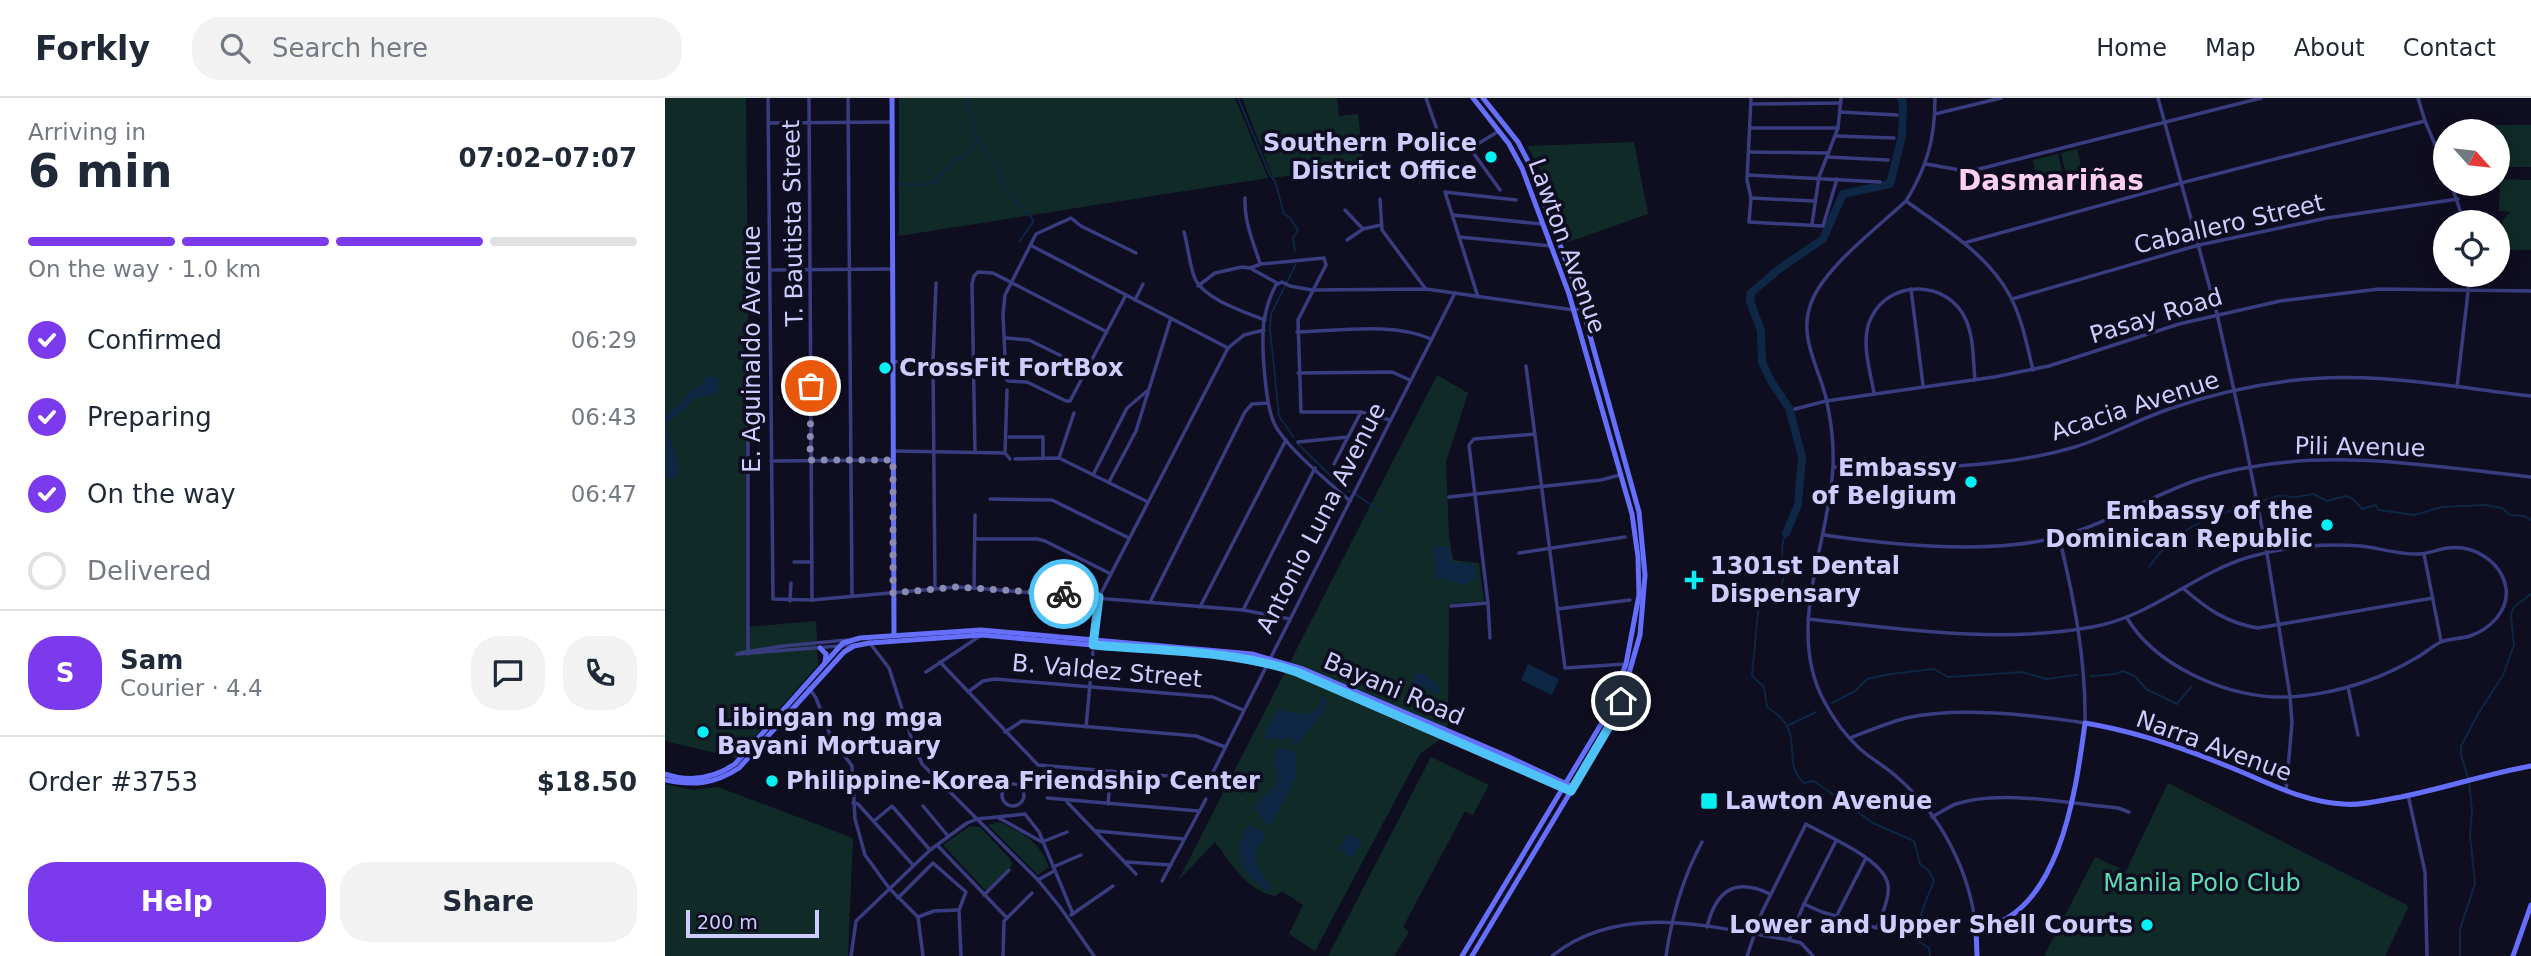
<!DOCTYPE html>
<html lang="en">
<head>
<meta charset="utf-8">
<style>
  :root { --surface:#fff; --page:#f2f2f3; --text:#1f2937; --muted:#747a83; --line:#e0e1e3; --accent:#7c3aed }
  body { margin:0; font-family:"DejaVu Sans",sans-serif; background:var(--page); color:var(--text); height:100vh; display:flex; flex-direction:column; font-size:26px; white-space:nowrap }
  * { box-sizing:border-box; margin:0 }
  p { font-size:23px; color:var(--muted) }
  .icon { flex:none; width:38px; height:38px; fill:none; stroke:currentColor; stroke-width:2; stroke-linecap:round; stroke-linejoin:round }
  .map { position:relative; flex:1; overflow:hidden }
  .panel { display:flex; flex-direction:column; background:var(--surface); width:665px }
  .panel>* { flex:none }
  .needle { width:46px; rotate:117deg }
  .tools { position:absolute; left:1768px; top:21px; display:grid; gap:14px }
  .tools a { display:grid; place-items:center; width:77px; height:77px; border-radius:50%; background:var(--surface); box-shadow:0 4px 18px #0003; font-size:35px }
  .scale { position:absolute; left:21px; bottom:18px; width:133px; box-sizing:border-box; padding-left:7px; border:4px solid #cecdfe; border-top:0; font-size:19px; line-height:24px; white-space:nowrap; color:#cecdfe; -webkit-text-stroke:5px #0f0d20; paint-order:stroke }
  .pin { position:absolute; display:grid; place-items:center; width:60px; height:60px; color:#fff; margin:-30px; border:4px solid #fff; border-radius:50%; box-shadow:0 2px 7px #0007 }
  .courier { position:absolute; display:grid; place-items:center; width:70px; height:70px; margin:-35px; border:5px solid #4fc3f7; border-radius:50%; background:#fff; color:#222; box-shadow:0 2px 9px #0007 }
  .summary em { font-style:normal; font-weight:800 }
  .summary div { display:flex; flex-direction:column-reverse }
  .summary { display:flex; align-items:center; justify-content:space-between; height:119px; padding:0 28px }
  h1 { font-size:46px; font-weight:800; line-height:52px }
  .bar { display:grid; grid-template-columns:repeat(4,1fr); gap:10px 7px; align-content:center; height:84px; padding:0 28px }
  .bar i { height:9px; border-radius:5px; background:var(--line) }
  .bar .on { background:var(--accent) }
  .bar p { grid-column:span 4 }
  .line { display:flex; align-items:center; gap:18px; padding:0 28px; border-top:2px solid var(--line) }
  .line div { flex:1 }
  .round { display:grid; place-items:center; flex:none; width:74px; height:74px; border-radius:28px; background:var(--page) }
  ol { padding:0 28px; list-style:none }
  li { display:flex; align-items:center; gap:21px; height:77px }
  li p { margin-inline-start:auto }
  li .icon { padding:7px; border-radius:50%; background:var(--accent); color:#fff; stroke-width:4 }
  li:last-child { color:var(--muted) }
  li i { width:38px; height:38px; border:4px solid var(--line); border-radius:50% }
  .cta { display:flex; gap:14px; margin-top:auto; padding:14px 28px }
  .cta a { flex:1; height:80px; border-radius:28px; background:var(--accent); color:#fff; font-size:28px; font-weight:800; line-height:80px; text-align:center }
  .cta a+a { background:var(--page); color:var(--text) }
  header { display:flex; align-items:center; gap:42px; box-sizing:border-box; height:98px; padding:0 35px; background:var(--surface); border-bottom:2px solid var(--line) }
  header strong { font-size:33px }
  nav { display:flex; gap:38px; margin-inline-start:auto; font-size:24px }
  .search { width:490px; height:63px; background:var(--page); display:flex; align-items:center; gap:18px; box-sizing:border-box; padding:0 24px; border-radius:28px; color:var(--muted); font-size:26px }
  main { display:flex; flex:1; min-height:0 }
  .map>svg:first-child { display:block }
  .green { fill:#102a27 }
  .water { fill:#0d2744 }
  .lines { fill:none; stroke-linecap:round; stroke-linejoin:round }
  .stream { stroke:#0d2744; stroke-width:2 }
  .river { stroke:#0d2744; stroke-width:8 }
  .street { stroke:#393c7e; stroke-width:3.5 }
  .secondary { stroke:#666ffc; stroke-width:5 }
  .done { stroke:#8b8ab0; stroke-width:7; stroke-dasharray:0 12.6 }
  .route { stroke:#4fc3f7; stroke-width:9 }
  .poi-dot { fill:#04f0f3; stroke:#0f0d20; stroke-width:2.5 }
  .labels { text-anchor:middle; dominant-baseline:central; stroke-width:7; stroke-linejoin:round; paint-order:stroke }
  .poi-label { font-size:24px; font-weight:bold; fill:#cecdfe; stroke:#0f0d20; text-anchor:start }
  .street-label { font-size:24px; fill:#cecdfe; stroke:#0f0d20 }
  .park-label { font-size:24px; fill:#5bddb1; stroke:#0f0d20 }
  .quarter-label { font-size:28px; font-weight:bold; fill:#fecff1; stroke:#0f0d20 }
</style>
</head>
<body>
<header>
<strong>Forkly</strong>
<div class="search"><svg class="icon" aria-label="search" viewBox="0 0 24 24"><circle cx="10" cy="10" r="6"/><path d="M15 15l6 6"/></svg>Search here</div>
<nav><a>Home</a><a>Map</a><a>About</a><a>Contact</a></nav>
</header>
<main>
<section class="panel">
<div class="summary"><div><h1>6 min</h1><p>Arriving in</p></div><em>07:02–07:07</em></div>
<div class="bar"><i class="on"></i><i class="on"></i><i class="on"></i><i></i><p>On the way · 1.0 km</p></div>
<ol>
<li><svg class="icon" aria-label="check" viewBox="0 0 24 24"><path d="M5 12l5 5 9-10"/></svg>Confirmed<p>06:29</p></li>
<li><svg class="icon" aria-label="check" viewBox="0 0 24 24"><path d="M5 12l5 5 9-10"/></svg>Preparing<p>06:43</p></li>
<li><svg class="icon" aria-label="check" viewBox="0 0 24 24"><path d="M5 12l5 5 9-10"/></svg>On the way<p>06:47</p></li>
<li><i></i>Delivered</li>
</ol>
<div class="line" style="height:126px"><b class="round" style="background:var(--accent);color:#fff">S</b><div><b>Sam</b><p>Courier · 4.4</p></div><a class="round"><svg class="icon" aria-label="chat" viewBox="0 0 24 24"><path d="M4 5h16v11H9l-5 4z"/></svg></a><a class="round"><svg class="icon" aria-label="phone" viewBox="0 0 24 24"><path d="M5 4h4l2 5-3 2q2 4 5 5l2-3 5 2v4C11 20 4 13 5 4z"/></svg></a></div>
<div class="line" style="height:91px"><div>Order #3753</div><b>$18.50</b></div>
<div class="cta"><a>Help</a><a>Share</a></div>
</section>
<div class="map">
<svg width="1866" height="858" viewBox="0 0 1866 858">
  <rect width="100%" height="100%" fill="#0f0d20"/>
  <g class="green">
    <polygon points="0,0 81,0 84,302 83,529 151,523 153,567 71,660 0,643"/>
    <polygon points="234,0 570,0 603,80 234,138"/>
    <polygon points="577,0 672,0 674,18 693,16 699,66 608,80"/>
    <polygon points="1804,27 1866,27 1866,69 1832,69 1832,33 1804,33"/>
    <polygon points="969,44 983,116 901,145 881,82 862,48"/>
    <polygon points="1412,51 1420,83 1404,87 1396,55"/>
    <polygon points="1393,56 1399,82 1374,89 1368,62"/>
    <path d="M 1835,81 L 1866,82 L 1866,152 L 1838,152 C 1836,137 1832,123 1846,114 L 1834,113 Z"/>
    <path d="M 772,277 L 803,295 L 781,364 L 784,438 L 788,462 L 814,465 L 819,503 L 784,506 L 783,627 L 776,641 L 755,656 L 650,853 L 624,836 L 638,807 L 617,793 L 610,798 C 582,793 566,765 550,744 L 513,783 Z"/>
    <polygon points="766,659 824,687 808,717 800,713 738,829 744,834 729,858 663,858"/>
    <polygon points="1503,685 1744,808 1720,858 1379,858 1430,759 1461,773"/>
    <polygon points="0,686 28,692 53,689 188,740 183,858 0,858"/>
    <path d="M 335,724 C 360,737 373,742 384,769 L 373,777 L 323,727 Z"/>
    <polygon points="305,728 315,729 346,762 347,767 321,793 278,747"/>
  </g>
  <g class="water">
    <path d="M 45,277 L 53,281 L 54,290 L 51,296 L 28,301 C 18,316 11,315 2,327 C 3,345 16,357 12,378 L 8,381 L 0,380 L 0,317 L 17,305 L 23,294 L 36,288 L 40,280 Z"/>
    <polygon points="768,447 784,449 787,464 810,467 812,479 799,487 771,479"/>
    <polygon points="863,566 894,581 887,597 856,582"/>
    <polygon points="750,575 759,576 775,590 775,596 747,586"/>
    <path d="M 657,599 L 662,601 C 659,621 642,630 632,647 L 628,646 L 627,640 L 601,642 L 599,640 C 600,628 608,622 613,612 L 641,617 L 653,611 Z"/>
    <polygon points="613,650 630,653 632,678 606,727 602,726 590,711 592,705 612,686 612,672 607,666"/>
    <path d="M 584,727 L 595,732 L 601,737 C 582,764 592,765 607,791 L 605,793 C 578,782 564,752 584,727 Z"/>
    <polygon points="684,736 694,741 696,744 688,758 684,758 675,750 681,737"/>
  </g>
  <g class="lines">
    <g class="stream">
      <polyline points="300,0 307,17 311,39 332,69 342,95 367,120 368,124 354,144"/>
      <polyline points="573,0 605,77 610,83 619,116 625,120 633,132 628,140 630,153"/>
      <polyline points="234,86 257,87 270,84 284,67 300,57 312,43"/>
      <polyline points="629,340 614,318 605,231 606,216 631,166"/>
      <polyline points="633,346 671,383 685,394"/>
      <polyline points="690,396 715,413"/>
      <polyline points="1597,403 1613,398 1632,399 1648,396 1662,403 1681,398 1688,401 1697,411 1711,407 1714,412 1749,417 1777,409 1820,407 1837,410 1845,417 1860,418 1866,422"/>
      <path d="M 1121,435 C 1111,456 1125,472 1115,490 C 1110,500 1098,502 1093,514 L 1087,578 L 1099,589 L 1102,609 C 1144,634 1114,662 1139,685 L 1149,683 L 1208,725 L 1249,743 L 1255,766 L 1263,772 L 1269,782 C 1262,803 1251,820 1253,843 L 1264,850 L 1265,858"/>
      <path d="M 1484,469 C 1508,433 1543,417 1584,408"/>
      <polyline points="1426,578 1450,576 1458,573 1471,579 1481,591 1512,606 1526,589"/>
      <polyline points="1167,605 1190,593 1202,581 1226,576 1269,571 1283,579 1357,574 1381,581 1412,577"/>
      <polyline points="1124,627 1151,614"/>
      <polyline points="1803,680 1796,657 1796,648 1813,616 1838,577 1849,547 1846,517 1849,509 1866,496"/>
      <polyline points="1795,858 1795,831 1810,786 1805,738 1807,712 1804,684"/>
    </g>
    <polyline class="river" points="1121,435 1133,407 1137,359 1124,310 1106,283 1097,264 1096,233 1085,203 1086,195 1114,171 1158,141 1178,96 1225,86 1237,38 1238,5 1236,0"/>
    <g class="street">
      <polyline points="103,0 108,501 147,502 291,489 309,490 578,512 625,521"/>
      <polyline points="144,0 147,502"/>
      <polyline points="183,0 187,498"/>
      <polyline points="761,0 777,46 790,41 799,42 835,92"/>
      <polyline points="1086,0 1082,82 1086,100 1084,124 1158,128 1172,81"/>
      <path d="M 1270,0 C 1270,41 1262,69 1241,103 C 1212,130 1156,172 1145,208 C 1134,240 1154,270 1161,300 C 1166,322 1169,347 1168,369 C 1164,446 1120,530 1159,603 C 1168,620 1180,637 1194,650 C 1206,661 1220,668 1232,679 C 1276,717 1305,773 1311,831"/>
      <polyline points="1493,0 1552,216 1578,333 1602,455 1625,598 1627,625 1621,693"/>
      <polyline points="1753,0 1760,23 1780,70"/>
      <polyline points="1086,6 1176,5"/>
      <polyline points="1175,14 1232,17"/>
      <polyline points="1270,16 1336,0"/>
      <polyline points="103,25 227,24"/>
      <polyline points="1085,30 1173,30"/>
      <polyline points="1171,38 1229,40"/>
      <polyline points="806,50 834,33"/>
      <polyline points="1084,54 1162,55"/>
      <polyline points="1162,59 1223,62"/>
      <polyline points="1261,66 1295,72 1314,71 1596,0"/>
      <polyline points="1083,77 1215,84"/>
      <polyline points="1786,86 1799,124"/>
      <path d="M 580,100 C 579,123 588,144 595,165"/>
      <polyline points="1086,100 1149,103"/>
      <polyline points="715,101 717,132 760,190"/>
      <path d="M 1241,103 C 1278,130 1323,156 1345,198 C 1357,220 1362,248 1368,272"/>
      <polyline points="680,112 698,131 716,127"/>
      <polyline points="788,117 877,126"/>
      <polyline points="1147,126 1154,79 1173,30 1176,0"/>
      <path d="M 519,134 C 523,148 524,164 529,178 C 536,200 579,214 600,222"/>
      <polyline points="794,139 886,148"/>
      <polyline points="682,142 698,131"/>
      <polyline points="1299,145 1516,85 1760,23"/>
      <polyline points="367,148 563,250"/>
      <polyline points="585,170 612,185"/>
      <polyline points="105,172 226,171"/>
      <polyline points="533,188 550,175 577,169 585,170 596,166 659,160 661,167 633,222 636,314 696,314 725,322"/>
      <polyline points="1246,191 1258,287"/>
      <polyline points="461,197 405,303 401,303 362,284 343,283 341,281 338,216 340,197 371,136 406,120 416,128 471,155"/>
      <polyline points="813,199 780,94 851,102"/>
      <polyline points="1347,201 1534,147 1662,120 1793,101"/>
      <polyline points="470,202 478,186"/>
      <path d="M 632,234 C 673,233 729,224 766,241"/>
      <polyline points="340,240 364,242 423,271"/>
      <polyline points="227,264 308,264"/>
      <polyline points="861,268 900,570 961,566"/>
      <polyline points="633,275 727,274 745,282"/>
      <polyline points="1792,289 1805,177"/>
      <path d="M 1209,295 C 1205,272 1195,242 1206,220 C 1225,180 1284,182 1301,222 C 1309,240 1308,263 1310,282"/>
      <polyline points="1130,311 1161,303 1329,279 1384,268 1514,226 1615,203 1714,191 1866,193"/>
      <polyline points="344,339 378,339 378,360"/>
      <polyline points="633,344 683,339"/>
      <polyline points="228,353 340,355 345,361"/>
      <polyline points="310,354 307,186 309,178 313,174 328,175 442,234"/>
      <polyline points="340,355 342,292"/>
      <polyline points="394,360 409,315"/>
      <polyline points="350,361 394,360 483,404"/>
      <polyline points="106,363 228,362"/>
      <polyline points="669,366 696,314"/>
      <path d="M 1168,369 C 1249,370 1332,372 1410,349 C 1442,339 1472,322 1504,311 C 1541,298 1584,288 1623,283 C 1703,272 1786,289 1866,298"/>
      <polyline points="429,375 462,310 482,293"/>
      <polyline points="444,384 471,333 506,220"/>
      <polyline points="784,399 936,382 955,377"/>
      <polyline points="325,401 387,402 464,440"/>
      <path d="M 685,403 C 664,384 621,350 609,325 C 600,305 596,245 599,223 C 601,210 605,198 611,187 L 617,184 L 625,188 L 647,192 L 761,191 L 909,212 L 917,210"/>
      <path d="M 1159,437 C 1227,447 1330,457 1397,438 C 1443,425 1484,399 1529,383 C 1547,377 1567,372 1586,369 C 1678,352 1773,369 1866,379"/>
      <polyline points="310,441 372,441 380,443 446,476"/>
      <polyline points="854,455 960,439"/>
      <polyline points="1759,456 1776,543"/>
      <polyline points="129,464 147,464"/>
      <polyline points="309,490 310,417"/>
      <polyline points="270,491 268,263 271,185"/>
      <path d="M 1519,491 C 1542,511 1562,525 1593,530 L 1768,500"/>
      <polyline points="125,503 126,485"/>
      <polyline points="485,504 580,314 587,306 603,305"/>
      <polyline points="786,508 823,505"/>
      <polyline points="535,509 621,342"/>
      <polyline points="892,511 965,502"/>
      <polyline points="578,512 650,370"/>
      <path d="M 1143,521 C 1237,531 1334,546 1427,529 C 1486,519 1528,476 1584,459 C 1619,449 1659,445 1696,448 C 1714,450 1736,457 1754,456 C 1764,456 1773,451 1783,450 C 1809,447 1836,463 1841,490 C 1844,513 1825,531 1805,538 C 1796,541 1785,540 1776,544 C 1767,548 1759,556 1751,560 C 1736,569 1719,577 1702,583 C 1674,593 1639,600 1609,599 C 1556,596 1490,567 1462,520"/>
      <polyline points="825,540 823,505 804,347 809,341 870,336"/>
      <polyline points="429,543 432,503 563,250 579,237 599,232"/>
      <polyline points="204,544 224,570 247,642 257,666 373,782 395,809 429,858"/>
      <polyline points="75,555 118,548 182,542"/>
      <polyline points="72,556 187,547"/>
      <polyline points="83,556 83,311"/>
      <polyline points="275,564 373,667 538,681 546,678 790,195"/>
      <polyline points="261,574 315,538"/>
      <polyline points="1683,589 1693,637"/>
      <polyline points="144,590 151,600 166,639 187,668 190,721 200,757 224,790 253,819 258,858"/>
      <polyline points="303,594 318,583 330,581 548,599 578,612"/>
      <polyline points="421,629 428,554"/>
      <polyline points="340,634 357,623 531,638 560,649"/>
      <path d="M 1185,640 C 1203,633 1222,625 1241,620 C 1293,608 1367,617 1420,625 C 1421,562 1409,500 1394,439"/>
      <circle cx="348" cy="697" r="11"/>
      <polyline points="1743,697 1760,774 1762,858"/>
      <polyline points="382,700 534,713"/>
      <polyline points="402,704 471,776"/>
      <polyline points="188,705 193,706 248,767"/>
      <polyline points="443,706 446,673"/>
      <polyline points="258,708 283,738"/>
      <path d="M 1267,719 C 1275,715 1283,709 1291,706 C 1335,691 1407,706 1453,710 L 1464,714"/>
      <polyline points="334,720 377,744 402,734"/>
      <polyline points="209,723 227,708 265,752"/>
      <polyline points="431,733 519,741"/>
      <polyline points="272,747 342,820"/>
      <polyline points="461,764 506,767"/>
      <polyline points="388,769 416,757"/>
      <polyline points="373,782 389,773"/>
      <polyline points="497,783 541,701"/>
      <polyline points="319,797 344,772"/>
      <polyline points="233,800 268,765 301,794 294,812 296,858"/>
      <polyline points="406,817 448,788"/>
      <polyline points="253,819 269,813 294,812"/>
      <polyline points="1171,819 1201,760"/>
      <path d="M 1042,829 C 1051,793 1069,779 1105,796"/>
      <polyline points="1124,842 1139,806 1171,743"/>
      <polyline points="186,858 191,823 265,752 302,725 312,721 360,716 374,734 408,816"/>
      <polyline points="338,858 339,823 367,795"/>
      <path d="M 887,858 C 955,803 1046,829 1124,842 L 1136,845 L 1148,858"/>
      <path d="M 1001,858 C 1007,817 1017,781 1037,744"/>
      <path d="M 1082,858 L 1097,814 L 1141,726 C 1163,739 1219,761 1223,787 C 1225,800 1216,818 1212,830 L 1157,814 L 1139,806"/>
    </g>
    <g class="secondary">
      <polyline points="227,0 229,537"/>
      <polyline points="155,550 161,556 160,565"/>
      <path d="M 0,676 C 24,684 48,681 70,666 L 169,555 L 178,545 L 195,540 L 316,532 L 587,556 L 638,571 L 842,658 L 908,689"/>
      <path d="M 0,682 C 28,688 50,686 74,670 L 179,554 L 189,548 L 204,545 L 316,537 L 585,561 L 632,574 L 906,693"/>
      <polyline points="797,858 941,618 961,566 974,497 973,459 967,416 904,196 857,70 844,46 808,0"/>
      <polyline points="807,858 930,653 956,603 975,537 980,477 974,414 914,198 867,71 853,44 818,0"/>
      <path d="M 1312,858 L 1311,831 C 1395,820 1411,692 1420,625 C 1469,633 1516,649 1562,668 C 1601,683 1636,704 1678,706 C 1697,708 1717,702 1736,699 C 1780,690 1822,676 1866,668"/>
      <polyline points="1848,858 1866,807"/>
    </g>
  </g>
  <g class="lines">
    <polyline class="done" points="146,288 145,362 228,362 228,495 291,489 399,496"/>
    <path class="route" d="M 399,496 L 434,499 L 428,547 C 496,553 567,552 632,574 L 906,693 L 942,632 L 956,603"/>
  </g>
  <g class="poi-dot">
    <circle cx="826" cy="59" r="7"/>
    <circle cx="220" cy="270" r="7"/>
    <circle cx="1306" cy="384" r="7"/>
    <circle cx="1662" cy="427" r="7"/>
    <path d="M1025.5 471.5h7v7h7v7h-7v7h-7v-7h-7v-7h7z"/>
    <circle cx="38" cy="634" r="7"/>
    <circle cx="107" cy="683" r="7"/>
    <rect x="1035" y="694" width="18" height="18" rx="3.5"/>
    <circle cx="1482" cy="827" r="7"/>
  </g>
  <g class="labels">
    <g class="poi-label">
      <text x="812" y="45" text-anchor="end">Southern Police<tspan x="812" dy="28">District Office</tspan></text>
      <text x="234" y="270">CrossFit FortBox</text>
      <text x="1292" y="370" text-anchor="end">Embassy<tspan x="1292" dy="28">of Belgium</tspan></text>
      <text x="1648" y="413" text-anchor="end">Embassy of the<tspan x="1648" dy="28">Dominican Republic</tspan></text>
      <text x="1045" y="468">1301st Dental<tspan x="1045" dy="28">Dispensary</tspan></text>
      <text x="52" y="620">Libingan ng mga<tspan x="52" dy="28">Bayani Mortuary</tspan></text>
      <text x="121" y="683">Philippine-Korea Friendship Center</text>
      <text x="1060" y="703">Lawton Avenue</text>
      <text x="1468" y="827" text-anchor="end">Lower and Upper Shell Courts</text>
    </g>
    <g class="street-label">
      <text transform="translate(128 125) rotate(-91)">T. Bautista Street</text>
      <text transform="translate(1564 126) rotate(-13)">Caballero Street</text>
      <text transform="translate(902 148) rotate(70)">Lawton Avenue</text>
      <text transform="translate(1491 218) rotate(-17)">Pasay Road</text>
      <text transform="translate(87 251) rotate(-90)">E. Aguinaldo Avenue</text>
      <text transform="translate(1470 308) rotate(-18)">Acacia Avenue</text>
      <text transform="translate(1695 349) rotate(1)">Pili Avenue</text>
      <text transform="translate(656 420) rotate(-63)">Antonio Luna Avenue</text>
      <text transform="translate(442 573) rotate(5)">B. Valdez Street</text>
      <text transform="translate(729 591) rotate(23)">Bayani Road</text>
      <text transform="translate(1549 648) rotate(20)">Narra Avenue</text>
    </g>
    <g class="park-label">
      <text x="1537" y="785">Manila Polo Club</text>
    </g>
    <g class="quarter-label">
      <text x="1386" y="82">Dasmariñas</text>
    </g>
  </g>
</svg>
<div class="tools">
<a><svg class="needle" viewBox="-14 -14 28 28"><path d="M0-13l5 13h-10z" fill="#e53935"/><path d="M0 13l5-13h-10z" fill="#747a83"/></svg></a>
<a><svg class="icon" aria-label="locate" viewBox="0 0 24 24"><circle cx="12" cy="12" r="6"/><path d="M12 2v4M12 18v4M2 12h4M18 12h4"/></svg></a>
</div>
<div class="scale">200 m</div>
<div class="pin" style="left:146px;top:288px;background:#ea580c"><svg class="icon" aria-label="bag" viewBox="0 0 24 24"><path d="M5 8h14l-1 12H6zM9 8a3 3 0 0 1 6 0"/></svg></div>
<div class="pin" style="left:956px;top:603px;background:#1f2937"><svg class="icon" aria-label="home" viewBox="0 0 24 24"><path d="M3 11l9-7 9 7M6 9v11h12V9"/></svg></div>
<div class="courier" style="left:399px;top:496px"><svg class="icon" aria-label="bike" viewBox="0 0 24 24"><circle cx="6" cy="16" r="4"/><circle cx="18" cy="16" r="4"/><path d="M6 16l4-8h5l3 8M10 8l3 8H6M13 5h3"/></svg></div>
</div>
</main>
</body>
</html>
